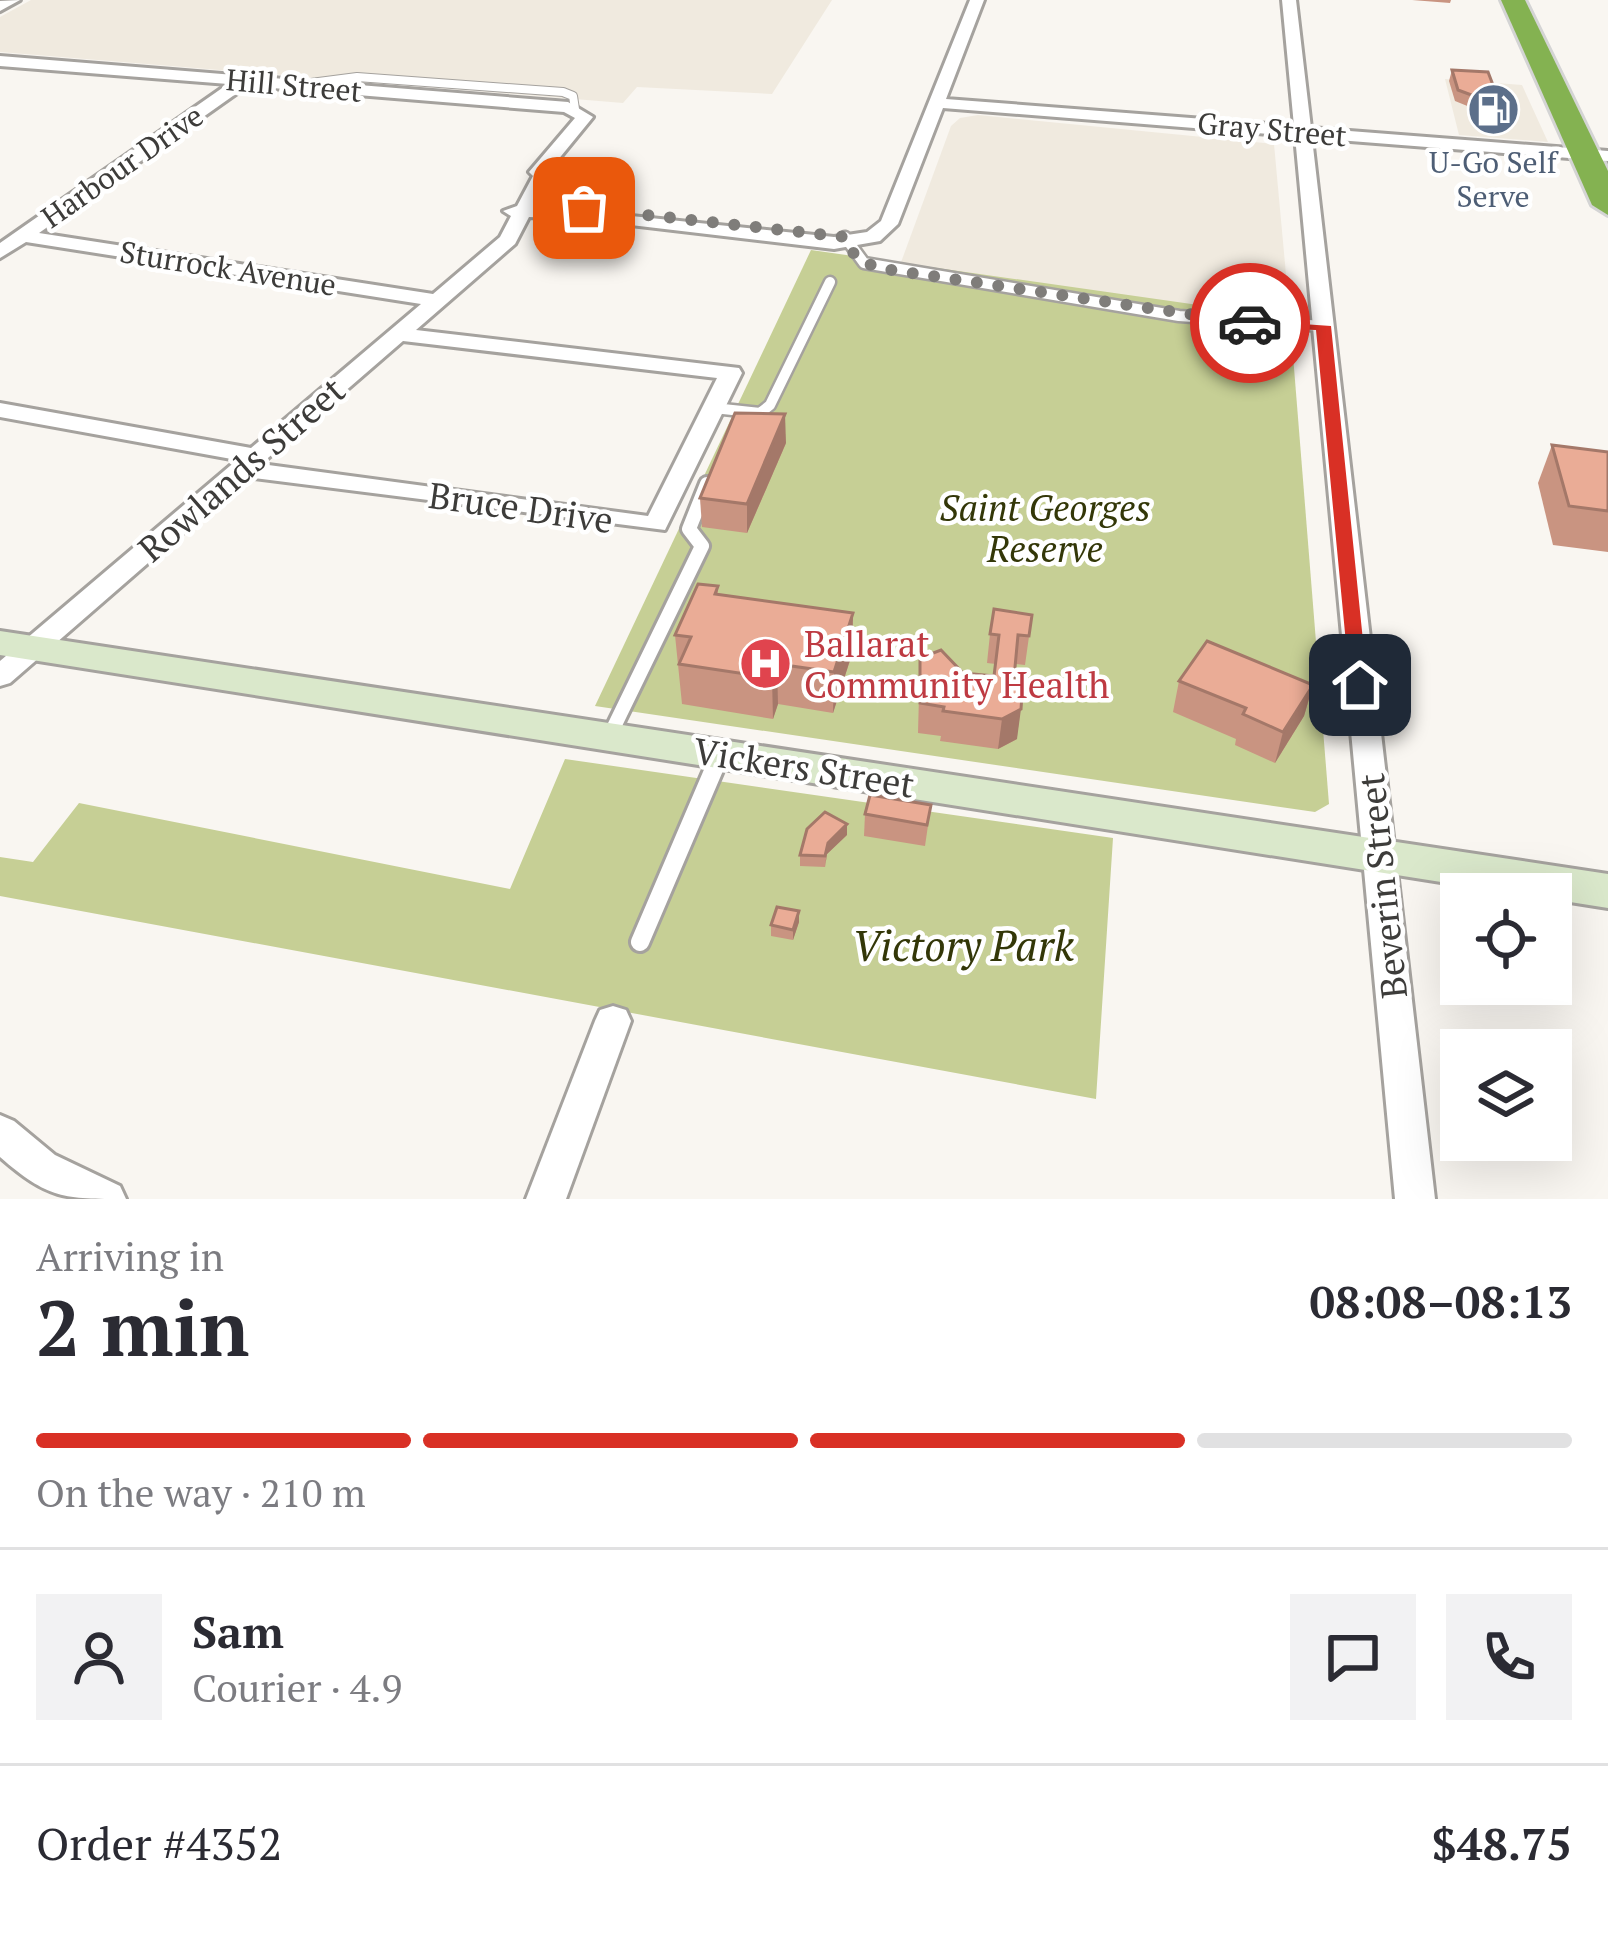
<!DOCTYPE html>
<html lang="en">
<head>
<meta charset="utf-8">
<style>
  :root { --surface:#fff; --page:#f2f2f3; --text:#2b2b33; --muted:#7c7c81; --line:#e1e1e2; --accent:#d93025 }
  body { margin:0; font-family:"PT Serif",serif; background:var(--page); color:var(--text); height:100vh; display:flex; flex-direction:column; font-size:45px; white-space:nowrap }
  * { box-sizing:border-box; margin:0 }
  p { font-size:39px; color:var(--muted) }
  .icon { flex:none; width:66px; height:66px; fill:none; stroke:currentColor; stroke-width:2; stroke-linecap:round; stroke-linejoin:round }
  .map { position:relative; height:1199px; overflow:hidden }
  .panel { display:flex; flex-direction:column; background:var(--surface); flex:1 }
  .panel>* { flex:none }
  .controls { position:absolute; left:1440px; top:873px; display:grid; gap:24px }
  .controls a { display:grid; place-items:center; width:132px; height:132px; border-radius:0px; background:var(--surface); box-shadow:0 12px 48px #0002; font-size:60px }
  .pin { position:absolute; display:grid; place-items:center; width:102px; height:102px; color:#fff; margin:-51px; border-radius:24px; box-shadow:0 6px 18px #0006 }
  .courier { position:absolute; display:grid; place-items:center; width:120px; height:120px; margin:-60px; border:9px solid #d93025; border-radius:50%; background:#fff; color:#222; box-shadow:0 3px 15px #0007 }
  .summary em { font-style:normal; font-weight:600 }
  .summary div { display:flex; flex-direction:column-reverse }
  .summary { display:flex; align-items:center; justify-content:space-between; height:204px; padding:0 36px }
  h1 { font-size:78px; font-weight:600; line-height:90px }
  .bar { display:grid; grid-template-columns:repeat(4,1fr); gap:18px 12px; align-content:center; height:144px; padding:0 36px }
  .bar i { height:15px; border-radius:9px; background:var(--line) }
  .bar .on { background:var(--accent) }
  .bar p { grid-column:span 4 }
  .line { display:flex; align-items:center; gap:30px; padding:0 36px; border-top:3px solid var(--line) }
  .line div { flex:1 }
  .round { display:grid; place-items:center; flex:none; width:126px; height:126px; border-radius:0px; background:var(--page) }
  .map>svg:first-child { display:block }
  .built { fill:#f0eadf }
  .green { fill:#c6cf95 }
  .lines { fill:none; stroke-linecap:round; stroke-linejoin:round }
  .lane-far3-casing { stroke:#a5a29e; stroke-width:10 }
  .lane-far2-casing { stroke:#a5a29e; stroke-width:15 }
  .lane-far1-casing { stroke:#a5a29e; stroke-width:20 }
  .lane-casing { stroke:#a5a29e; stroke-width:24 }
  .street-casing { stroke:#a5a29e; stroke-width:6 }
  .secondary-casing { stroke:#a5a29e; stroke-width:6 }
  .highway-casing { stroke:#d4d4d4; stroke-width:6 }
  .lane-far3 { stroke:#fff; stroke-width:8 }
  .lane-far2 { stroke:#fff; stroke-width:10 }
  .lane-far1 { stroke:#fff; stroke-width:14 }
  .lane { stroke:#fff; stroke-width:18 }
  .street { fill:#fff; fill-rule:evenodd }
  .secondary { fill:#dae8cb; fill-rule:evenodd }
  .highway { fill:#84b251; fill-rule:evenodd }
  .wall { fill:#c99481 }
  .shaded-wall { fill:#a47869 }
  .building { fill:#eaac96; stroke:#a47869; stroke-width:3 }
  .route { fill:#d93025 }
  .done { stroke:#7f7d7a; stroke-width:12; stroke-dasharray:0 21.6 }
  .labels { text-anchor:middle; dominant-baseline:central; stroke-width:9; stroke-linejoin:round; paint-order:stroke }
  .far-street-label { font-size:30px; fill:#3d3c3a; stroke:#fff }
  .far-service-label { font-size:30px; fill:#4e5e75; stroke:#fff }
  .street-label { font-size:36px; fill:#3d3c3a; stroke:#fff }
  .park-label { font-size:36px; font-style:italic; fill:#333708; stroke:#fff }
  .health-label { font-size:36px; fill:#be3a42; stroke:#fff; text-anchor:start }
  .near-park-label { font-size:42px; font-style:italic; fill:#333708; stroke:#fff }
</style>
</head>
<body>
<div class="map">
<svg width="1608" height="1199" viewBox="0 0 1608 1199">
  <rect width="100%" height="100%" fill="#f9f6f1"/>
  <g class="built">
    <polygon points="31,0 832,0 772,94 637,87 623,103 0,52 0,17"/>
    <polygon points="1445,79 1522,85 1548,142 1459,135"/>
    <polygon points="978,115 1274,144 1290,318 900,265 951,126 960,118"/>
  </g>
  <g class="green">
    <polygon points="811,250 1290,318 1329,804 1315,812 595,706"/>
    <polygon points="565,759 1113,838 1096,1099 0,896 0,857 33,862 79,803 510,889"/>
  </g>
  <g class="lines">
    <defs>
      <polyline id="lane-far3" points="303,84 357,77 563,92 573,96 575,109"/>
      <g id="lane-far2">
        <polyline points="845,237 864,263 1179,316 1323,326"/>
        <polyline points="714,408 760,413 770,405 830,282"/>
      </g>
      <g id="lane-far1">
        <polyline points="609,737 702,546 689,529 707,484"/>
        <polyline points="712,772 720,754"/>
      </g>
      <polyline id="lane" points="640,942 714,769"/>
      <g id="street">
        <polygon points="20,0 0,11 0,1"/>
        <path d="M 970,0 L 984,0 L 946,99 L 1294,126 L 1282,0 L 1296,0 L 1311,128 L 1608,151 L 1608,161 L 1312,138 L 1435,1199 L 1395,1199 L 1295,136 L 943,108 L 898,224 L 880,241 L 834,249 L 580,219 L 529,217 L 515,244 L 416,330 L 739,368 L 742,373 L 665,530 L 247,477 L 10,683 L 0,686 L 0,661 L 237,460 L 0,417 L 0,403 L 251,448 L 421,304 L 26,242 L 0,258 L 0,243 L 228,84 L 0,66 L 0,56 L 568,102 L 593,117 L 557,161 L 535,206 L 834,237 L 867,232 L 881,221 ZM 247,86 L 564,112 L 575,118 L 529,172 L 533,176 L 517,206 L 503,211 L 511,216 L 500,237 L 433,294 L 39,233 ZM 403,341 L 717,378 L 648,516 L 261,464 Z"/>
        <polygon points="613,1006 626,1010 631,1021 566,1199 526,1199 595,1021 600,1010"/>
        <path d="M 0,1115 L 14,1121 L 55,1155 L 120,1186 L 126,1199 C 64,1199 48,1199 0,1157 Z"/>
      </g>
      <polygon id="secondary" points="0,631 1608,874 1608,908 1551,899 1551,894 1517,894 0,655"/>
      <polygon id="highway" points="1501,0 1525,0 1608,171 1608,215 1592,205"/>
    </defs>
    <use href="#lane-far3" class="lane-far3-casing"/>
    <use href="#lane-far2" class="lane-far2-casing"/>
    <use href="#lane-far1" class="lane-far1-casing"/>
    <use href="#lane" class="lane-casing"/>
    <use href="#street" class="street-casing"/>
    <use href="#secondary" class="secondary-casing"/>
    <use href="#highway" class="highway-casing"/>
    <use href="#lane-far3" class="lane-far3"/>
    <use href="#lane-far2" class="lane-far2"/>
    <use href="#lane-far1" class="lane-far1"/>
    <use href="#lane" class="lane"/>
    <use href="#street" class="street"/>
    <use href="#secondary" class="secondary"/>
    <use href="#highway" class="highway"/>
  </g>
  <g class="wall">
    <polygon points="1412,0 1451,0 1450,3"/>
    <polygon points="1452,70 1501,106 1497,118 1455,101 1449,81"/>
    <polygon points="786,443 747,533 702,527 700,498"/>
    <polygon points="1552,445 1608,452 1608,552 1553,545 1538,483"/>
    <polygon points="718,586 718,594 853,613 852,654 833,713 778,704 773,719 682,704 675,635"/>
    <polygon points="1032,615 1025,665 1016,664 1014,678 1017,739 998,749 940,741 941,736 918,733 920,658 963,673 994,676 996,664 987,663 990,634"/>
    <polygon points="1179,681 1313,685 1304,716 1275,763 1235,745 1236,739 1173,712"/>
    <polygon points="931,805 925,846 864,836 865,814"/>
    <polygon points="847,835 827,854 825,867 800,866 800,855"/>
    <polygon points="799,922 793,940 771,936 771,925"/>
  </g>
  <g class="shaded-wall">
    <polygon points="785,414 786,443 747,533 747,504"/>
    <polygon points="853,613 852,654 833,713 834,672"/>
    <polygon points="777,664 778,704 773,719 772,678"/>
    <polygon points="1313,685 1304,716 1275,763 1283,732"/>
    <polygon points="1021,709 1017,739 998,749 1002,719"/>
    <polygon points="847,824 847,835 827,854 825,867 828,843"/>
    <polygon points="799,911 799,922 793,940 793,930"/>
  </g>
  <g class="building">
    <polygon points="1452,70 1488,72 1501,106 1458,90"/>
    <polygon points="735,413 785,414 747,504 700,498"/>
    <polygon points="1552,445 1608,452 1608,511 1569,506"/>
    <polygon points="698,584 718,586 715,594 853,613 834,672 777,664 772,678 679,664 691,637 675,635"/>
    <polygon points="994,609 1032,615 1029,636 1018,635 1014,678 1023,679 1021,709 1002,719 943,711 944,707 920,703 920,658 941,650 963,673 994,676 999,635 990,634"/>
    <polygon points="1207,641 1313,685 1283,732 1243,714 1246,708 1179,681"/>
    <polygon points="870,795 931,805 927,825 865,814"/>
    <polygon points="825,812 847,824 828,843 825,856 800,855 807,829"/>
    <polygon points="777,907 799,911 793,930 771,925"/>
  </g>
  <polygon class="route" points="1244,320 1331,326 1368,690 1350,685 1316,330 1250,328"/>
  <g class="lines">
    <polyline class="done" points="584,208 845,237 856,258 878,268 1250,323"/>
  </g>
  <defs>
    <symbol id="fuel-disc" viewBox="-11 -11 22 22"><circle r="9.5" fill="#5c6f8a" stroke="#fff"/><path d="M-5.5-6h7V0h2V4h1.3V-2.5L3-4.5l.8-.8L6-3V5H2.5V1h-1V6h-7ZM-4.2-4.7v3.2H.2V-4.7Z" fill="#fff"/></symbol>
    <symbol id="hospital-disc" viewBox="-11 -11 22 22"><circle r="9.5" fill="#e0444e" stroke="#fff"/><path d="M-5-5h3v3.5h4V-5h3V5h-3V1.5h-4V5h-3Z" fill="#fff"/></symbol>
  </defs>
  <g fill-rule="evenodd">
    <use href="#fuel-disc" x="1464" y="80" width="59" height="59"/>
    <use href="#hospital-disc" x="736" y="634" width="59" height="59"/>
  </g>
  <g class="labels">
    <g class="far-street-label">
      <text transform="translate(294 85) rotate(5)">Hill Street</text>
      <text transform="translate(1272 129) rotate(5)">Gray Street</text>
      <text transform="translate(122 166) rotate(-35)">Harbour Drive</text>
      <text transform="translate(228 268) rotate(9)">Sturrock Avenue</text>
    </g>
    <g class="far-service-label">
      <text x="1493" y="162">U-Go Self<tspan x="1493" dy="34">Serve</tspan></text>
    </g>
    <g class="street-label">
      <text transform="translate(241 469) rotate(-41)">Rowlands Street</text>
      <text transform="translate(521 507) rotate(8)">Bruce Drive</text>
      <text transform="translate(804 767) rotate(9)">Vickers Street</text>
      <text transform="translate(1382 886) rotate(-96)">Beverin Street</text>
    </g>
    <g class="park-label">
      <text x="1045" y="507">Saint Georges<tspan x="1045" dy="41">Reserve</tspan></text>
    </g>
    <g class="health-label">
      <text x="804" y="643">Ballarat<tspan x="804" dy="41">Community Health</tspan></text>
    </g>
    <g class="near-park-label">
      <text x="963" y="945">Victory Park</text>
    </g>
  </g>
</svg>
<div class="controls">
<a><svg class="icon" aria-label="locate" viewBox="0 0 24 24"><circle cx="12" cy="12" r="6"/><path d="M12 2v4M12 18v4M2 12h4M18 12h4"/></svg></a>
<a><svg class="icon" aria-label="layers" viewBox="0 0 24 24"><path d="M12 4l9 5-9 5-9-5zM3 14l9 5 9-5"/></svg></a>
</div>
<div class="pin" style="left:584px;top:208px;background:#ea580c"><svg class="icon" aria-label="bag" viewBox="0 0 24 24"><path d="M5 8h14l-1 12H6zM9 8a3 3 0 0 1 6 0"/></svg></div>
<div class="pin" style="left:1360px;top:685px;background:#1f2937"><svg class="icon" aria-label="home" viewBox="0 0 24 24"><path d="M3 11l9-7 9 7M6 9v11h12V9"/></svg></div>
<div class="courier" style="left:1250px;top:323px"><svg class="icon" aria-label="car" viewBox="0 0 24 24"><path d="M5 17H2v-5l4-1 3-4h7l3 4 3 1v5h-3M9 17h6M6 11h13"/><circle cx="7" cy="17" r="2"/><circle cx="17" cy="17" r="2"/></svg></div>
</div>
<section class="panel">
<div class="summary"><div><h1>2 min</h1><p>Arriving in</p></div><em>08:08–08:13</em></div>
<div class="bar"><i class="on"></i><i class="on"></i><i class="on"></i><i></i><p>On the way · 210 m</p></div>
<div class="line" style="height:216px"><a class="round"><svg class="icon" aria-label="person" viewBox="0 0 24 24"><circle cx="12" cy="8" r="4"/><path d="M4 21q1-7 8-7t8 7"/></svg></a><div><b>Sam</b><p>Courier · 4.9</p></div><a class="round"><svg class="icon" aria-label="chat" viewBox="0 0 24 24"><path d="M4 5h16v11H9l-5 4z"/></svg></a><a class="round"><svg class="icon" aria-label="phone" viewBox="0 0 24 24"><path d="M5 4h4l2 5-3 2q2 4 5 5l2-3 5 2v4C11 20 4 13 5 4z"/></svg></a></div>
<div class="line" style="height:156px"><div>Order #4352</div><b>$48.75</b></div>
</section>
</body>
</html>
